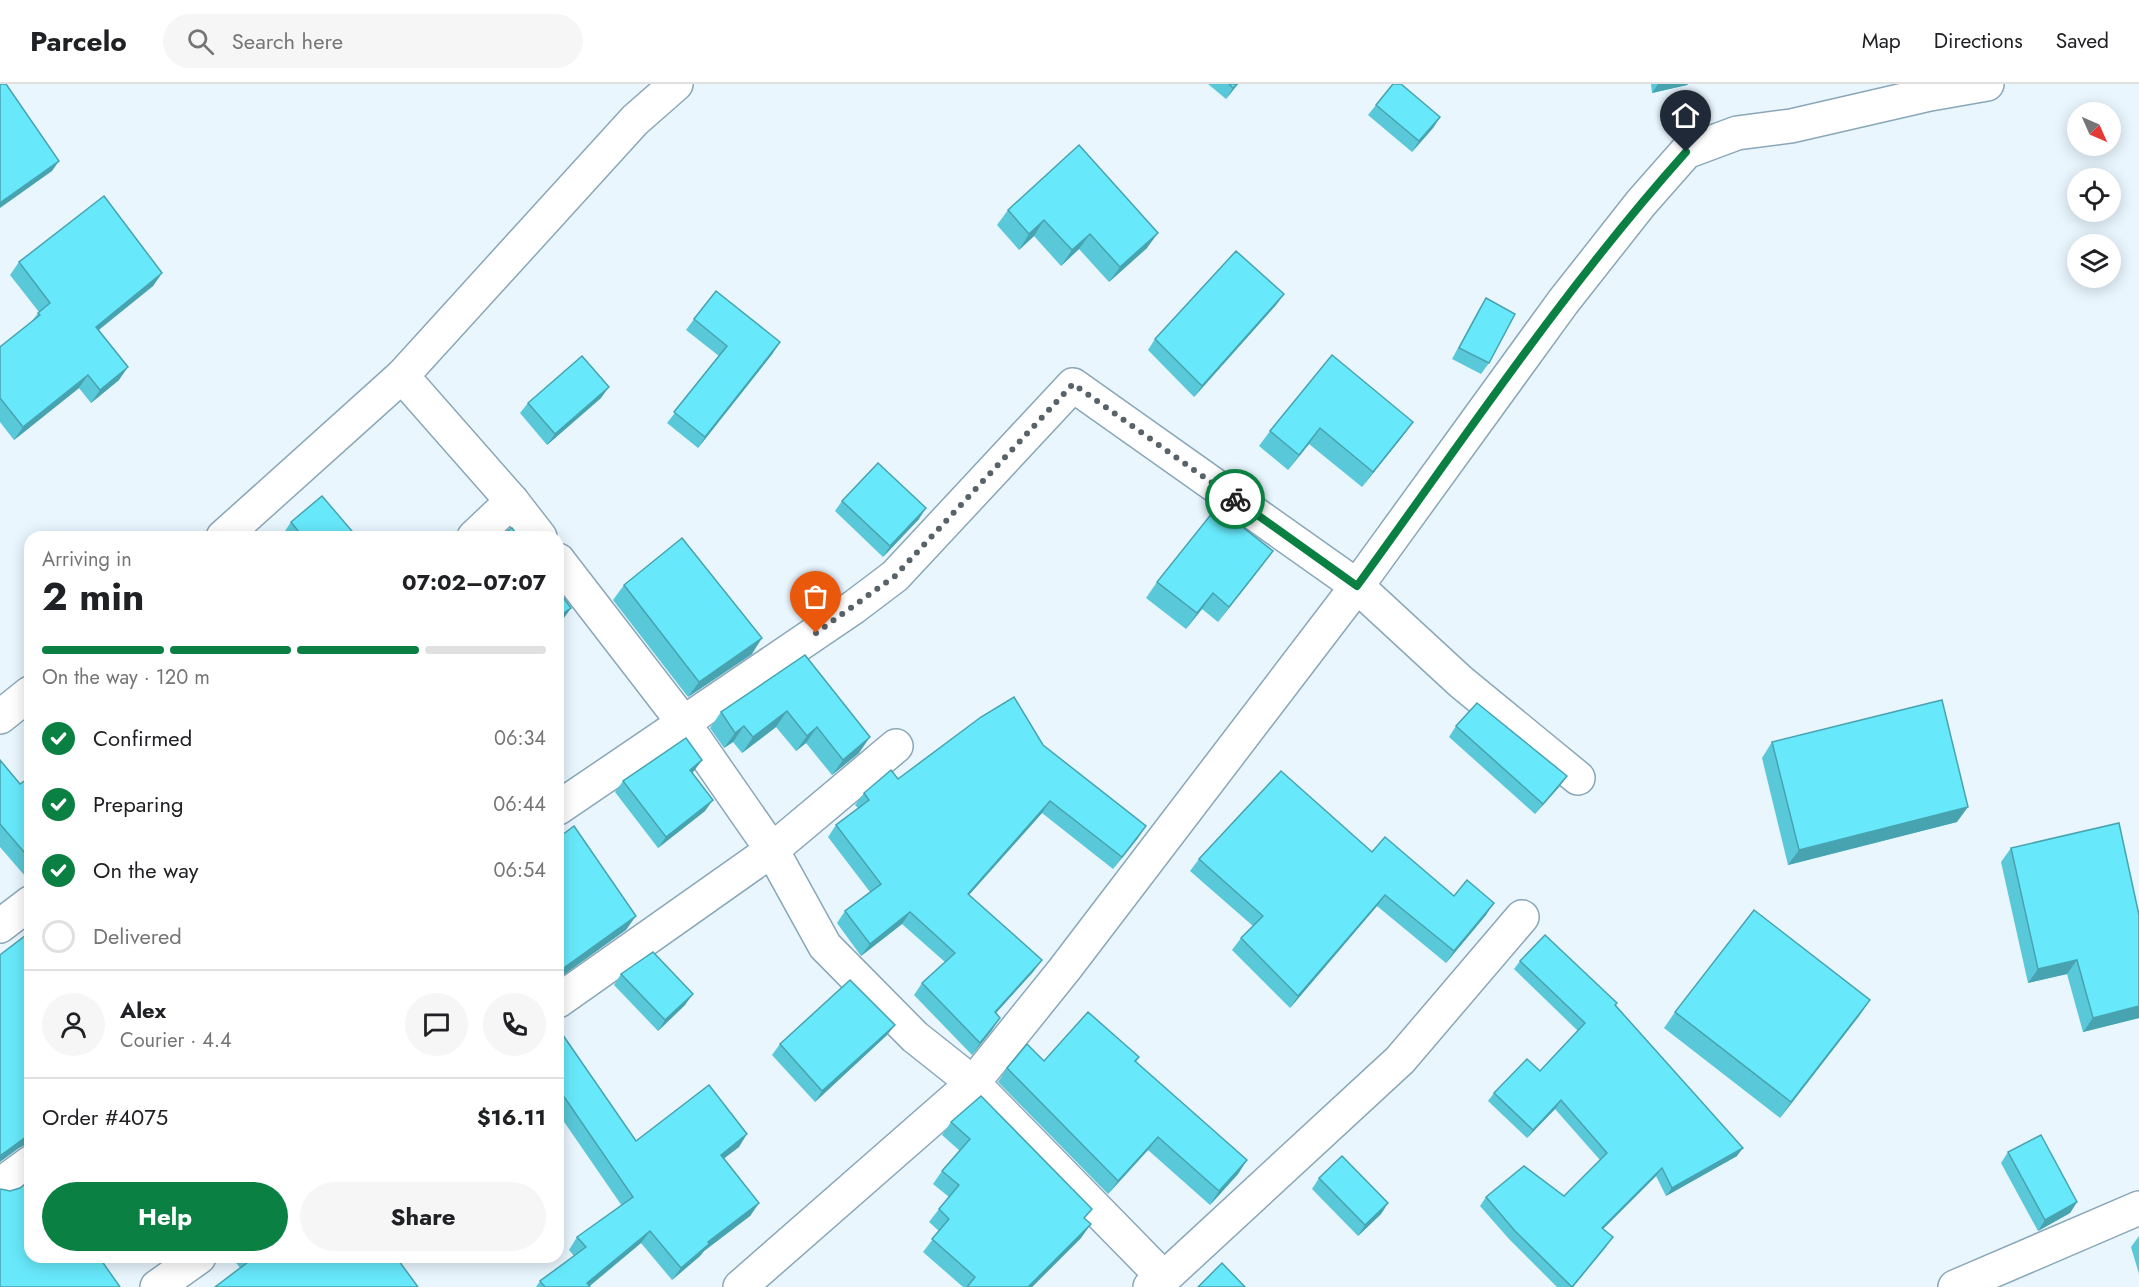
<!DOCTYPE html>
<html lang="en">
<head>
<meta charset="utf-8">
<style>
  :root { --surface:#fff; --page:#f6f6f6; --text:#202124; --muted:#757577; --line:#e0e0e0; --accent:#0b8043 }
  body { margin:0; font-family:Jost,sans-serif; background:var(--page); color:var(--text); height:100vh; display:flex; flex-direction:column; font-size:22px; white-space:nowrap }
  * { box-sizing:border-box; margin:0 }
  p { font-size:20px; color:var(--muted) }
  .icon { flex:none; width:33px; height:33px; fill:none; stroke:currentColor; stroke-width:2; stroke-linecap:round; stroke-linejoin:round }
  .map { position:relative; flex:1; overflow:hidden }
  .sheet { position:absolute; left:24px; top:447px; width:540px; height:732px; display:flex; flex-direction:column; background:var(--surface); border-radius:18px; box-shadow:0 3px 15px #0003 }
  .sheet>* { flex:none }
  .needle { width:39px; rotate:135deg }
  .buttons { position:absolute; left:2067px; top:18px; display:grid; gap:12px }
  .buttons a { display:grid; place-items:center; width:54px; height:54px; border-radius:50%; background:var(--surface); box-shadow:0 3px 15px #0003; font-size:30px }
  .pin { position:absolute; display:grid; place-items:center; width:51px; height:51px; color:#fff; margin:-62px -26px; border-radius:50% 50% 50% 0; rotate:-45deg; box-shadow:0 0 6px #0007 }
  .pin .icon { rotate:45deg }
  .courier { position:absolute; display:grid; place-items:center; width:60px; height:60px; margin:-30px; border:4px solid #0b8043; border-radius:50%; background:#fff; color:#222; box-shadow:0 2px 8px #0007 }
  .overview em { font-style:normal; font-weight:700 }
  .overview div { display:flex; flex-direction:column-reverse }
  .overview { display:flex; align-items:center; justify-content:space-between; height:102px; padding:0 18px }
  h1 { font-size:39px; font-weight:700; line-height:45px }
  .bar { display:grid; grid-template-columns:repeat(4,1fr); gap:9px 6px; align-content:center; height:72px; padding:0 18px }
  .bar i { height:8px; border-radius:4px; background:var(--line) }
  .bar .selected { background:var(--accent) }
  .bar p { grid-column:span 4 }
  .line { display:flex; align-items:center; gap:15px; padding:0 18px; border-top:2px solid var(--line) }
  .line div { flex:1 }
  .round { display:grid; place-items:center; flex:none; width:63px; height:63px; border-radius:32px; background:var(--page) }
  ol { padding:0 18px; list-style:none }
  li { display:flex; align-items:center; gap:18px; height:66px }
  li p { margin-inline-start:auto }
  li .icon { padding:6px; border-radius:50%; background:var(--accent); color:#fff; stroke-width:4 }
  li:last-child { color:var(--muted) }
  li i { width:33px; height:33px; border:3px solid var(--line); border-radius:50% }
  .primary-button { display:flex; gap:12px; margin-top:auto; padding:12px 18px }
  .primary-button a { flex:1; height:69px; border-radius:36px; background:var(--accent); color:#fff; font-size:24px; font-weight:700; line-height:69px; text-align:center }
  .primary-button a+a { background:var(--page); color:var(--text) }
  header { display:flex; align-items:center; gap:36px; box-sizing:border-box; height:84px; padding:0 30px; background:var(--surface); border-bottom:2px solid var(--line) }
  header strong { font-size:28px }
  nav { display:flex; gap:33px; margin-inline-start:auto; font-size:21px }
  .search { width:420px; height:54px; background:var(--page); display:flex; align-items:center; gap:15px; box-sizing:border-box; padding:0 21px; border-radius:33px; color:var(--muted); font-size:22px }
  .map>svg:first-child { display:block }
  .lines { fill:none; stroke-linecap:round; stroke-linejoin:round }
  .street-casing { stroke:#89a7b9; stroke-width:36 }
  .street { stroke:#fff; stroke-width:33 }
  .wall { fill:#59c8d8 }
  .shaded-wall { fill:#48a3b0 }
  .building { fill:#67e9fb; stroke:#48a3b0; stroke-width:1.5 }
  .done { stroke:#576269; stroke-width:6; stroke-dasharray:0 10.8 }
  .route { stroke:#0b8043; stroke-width:8 }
</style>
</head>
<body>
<header>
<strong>Parcelo</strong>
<div class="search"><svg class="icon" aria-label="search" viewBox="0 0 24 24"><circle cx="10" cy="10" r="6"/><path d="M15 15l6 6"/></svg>Search here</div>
<nav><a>Map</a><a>Directions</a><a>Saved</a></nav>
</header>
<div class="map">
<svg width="2139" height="1203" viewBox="0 0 2139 1203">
  <rect width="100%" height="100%" fill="#e9f6fe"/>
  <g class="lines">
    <defs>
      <g id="street">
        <polyline points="402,292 512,417 540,453"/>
        <polyline points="223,453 402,292 635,36 676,0"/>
        <polyline points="474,453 512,417"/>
        <polyline points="558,476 683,638 772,766 825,862 915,953 973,999 1164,1194"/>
        <polyline points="0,633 30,609"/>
        <polyline points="558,724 854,523 895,492 1073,301 1357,502 1461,598 1578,694"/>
        <polyline points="0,842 30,819"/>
        <polyline points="558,917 772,766 896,662"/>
        <polyline points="0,1101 30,1079"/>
        <polyline points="157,1203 199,1173"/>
        <polyline points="740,1203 973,999 1064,886 1357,502 1563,218 1641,119 1686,68 1737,49 1791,42 1930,10 1987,0"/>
        <polyline points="1150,1203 1164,1194 1400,976 1522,833"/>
        <polyline points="1955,1203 2139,1124"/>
      </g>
    </defs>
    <use href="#street" class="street-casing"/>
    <use href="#street" class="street"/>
  </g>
  <g class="wall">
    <polygon points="1208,0 1238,0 1226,15"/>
    <polygon points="1651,0 1688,0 1687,1 1652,9"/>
    <polygon points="1376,21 1440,33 1433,44 1412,68 1368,31"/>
    <polygon points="1008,126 1147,164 1109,198 1079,165 1061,182 1034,152 1019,166 997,141"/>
    <polygon points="19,178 162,189 153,202 99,246 119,296 91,319 79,304 14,356 0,338 0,263 31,238 39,228 10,191"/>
    <polygon points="1284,210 1276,221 1194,313 1148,266 1155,255"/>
    <polygon points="1486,214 1489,279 1481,290 1452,275 1479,225"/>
    <polygon points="694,235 773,269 698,364 667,339 719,272 686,246"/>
    <polygon points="601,314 547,361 520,329 528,319"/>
    <polygon points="1413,338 1402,353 1362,403 1309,360 1288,386 1259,362 1270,347"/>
    <polygon points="842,417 919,435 883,473 835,427"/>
    <polygon points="291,438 357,453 281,453"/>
    <polygon points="1273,467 1262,482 1218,538 1202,525 1186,545 1146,514 1157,498"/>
    <polygon points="624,501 752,570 688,613 613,516"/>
    <polygon points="805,571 859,669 832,691 806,659 796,667 776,643 742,669 733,658 724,664 710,644 721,628"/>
    <polygon points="1456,642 1567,692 1559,703 1535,730 1449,653"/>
    <polygon points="1772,658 1957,738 1788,781 1762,674"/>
    <polygon points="1043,661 1138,754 1113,785 1042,729 969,811 1033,888 996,929 992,946 972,971 914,911 922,899 945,878 902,840 861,872 837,839 845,827 870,808 828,753 836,741 858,724 855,721 864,709 898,695"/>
    <polygon points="0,676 20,700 30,693 30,788 25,792 0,763"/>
    <polygon points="702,676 692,689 705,727 658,764 615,708 623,697"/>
    <polygon points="2011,764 2139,934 2083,948 2067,890 2028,899 2001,778"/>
    <polygon points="1372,768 1454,812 1486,831 1446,879 1377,822 1290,924 1232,866 1241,854 1253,842 1190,787 1199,775"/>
    <polygon points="1520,877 1616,921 1737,1072 1666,1112 1656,1092 1603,1145 1607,1162 1573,1203 1557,1203 1509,1155 1480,1122 1486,1113 1564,1112 1600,1076 1555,1025 1527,1054 1488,1017 1494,1009 1540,987 1578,947 1514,885"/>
    <polygon points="621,890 685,921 658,947 614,901"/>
    <polygon points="1870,916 1859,932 1780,1034 1664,944 1675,928"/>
    <polygon points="895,941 887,951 815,1018 772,971 780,960"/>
    <polygon points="558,944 636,1057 739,1063 724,1074 759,1119 750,1132 704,1167 700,1172 672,1196 641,1159 590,1202 590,1203 536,1203 540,1197 574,1172 569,1166 577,1153 622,1122 558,1029"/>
    <polygon points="1139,973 1136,978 1247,1076 1238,1090 1210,1121 1148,1066 1108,1110 998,998 1007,984 1044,977"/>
    <polygon points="951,1038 1085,1135 1081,1154 1032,1203 963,1203 923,1168 939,1147 929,1138 939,1125 949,1113 933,1100 942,1087 960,1067 942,1051"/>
    <polygon points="2008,1068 2077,1118 2070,1129 2038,1147 2001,1079"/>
    <polygon points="1319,1094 1388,1119 1381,1130 1358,1152 1312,1105"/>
    <polygon points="2139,1152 2139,1190 2131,1163"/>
    <polygon points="232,1173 396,1173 240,1184"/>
  </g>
  <g class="shaded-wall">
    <polygon points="1237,0 1238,0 1226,15 1233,4"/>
    <polygon points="1658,0 1688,0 1687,1 1652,9"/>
    <polygon points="1440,33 1433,44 1412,68 1419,57"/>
    <polygon points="59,77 52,87 0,124 0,119"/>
    <polygon points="1044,136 1034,152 1019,166 1029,150"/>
    <polygon points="1158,149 1147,164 1109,198 1120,183"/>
    <polygon points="1090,150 1079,165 1061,182 1072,166"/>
    <polygon points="162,189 153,202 87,255 96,243"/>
    <polygon points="1284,210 1276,221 1194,313 1202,302"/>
    <polygon points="780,258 773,269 698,364 705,353"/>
    <polygon points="128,283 119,296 91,319 100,306"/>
    <polygon points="88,291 79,304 14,356 23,343"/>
    <polygon points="609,303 601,314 547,361 555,350"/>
    <polygon points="1413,338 1402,353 1362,403 1373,388"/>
    <polygon points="1320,344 1309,360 1288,386 1299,371"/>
    <polygon points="926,424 919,435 883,473 890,462"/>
    <polygon points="1273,467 1262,482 1218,538 1229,523"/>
    <polygon points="1213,509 1202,525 1186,545 1197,529"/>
    <polygon points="571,524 564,534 558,539 558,533"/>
    <polygon points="762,554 752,570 688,613 699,598"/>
    <polygon points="787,627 776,643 742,669 753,653"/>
    <polygon points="744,642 733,658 724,664 735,649"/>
    <polygon points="817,643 806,659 796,667 807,652"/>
    <polygon points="870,653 859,669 832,691 843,676"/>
    <polygon points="702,676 694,687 682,696 690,686"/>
    <polygon points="1567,692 1559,703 1535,730 1543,720"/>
    <polygon points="713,716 705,727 658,764 666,753"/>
    <polygon points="1050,717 1042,729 959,822 968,810"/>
    <polygon points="1968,723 1957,738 1788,781 1799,766"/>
    <polygon points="1146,742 1138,754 1113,785 1122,773"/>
    <polygon points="1385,811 1377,822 1290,924 1298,912"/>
    <polygon points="1494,819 1486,831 1446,879 1454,867"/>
    <polygon points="910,828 902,840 861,872 870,860"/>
    <polygon points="636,832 626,846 558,895 558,888"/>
    <polygon points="1042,876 1033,888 986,940 995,928"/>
    <polygon points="2077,876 2067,890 2028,899 2038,885"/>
    <polygon points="693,910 685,921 658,947 665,936"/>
    <polygon points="1870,916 1859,932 1780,1034 1791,1018"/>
    <polygon points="2139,922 2139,934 2083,948 2093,934"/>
    <polygon points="1000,934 992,946 972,971 980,959"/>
    <polygon points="895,941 887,951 815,1018 822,1007"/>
    <polygon points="1561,1016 1555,1025 1527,1054 1533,1046"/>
    <polygon points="30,1050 30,1061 27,1060 19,1064 0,1078 0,1072"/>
    <polygon points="747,1050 739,1063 713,1083 721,1071"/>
    <polygon points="1158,1053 1148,1066 1108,1110 1118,1097"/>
    <polygon points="1743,1064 1737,1072 1666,1112 1672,1104"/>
    <polygon points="1247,1076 1238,1090 1210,1121 1219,1107"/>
    <polygon points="1662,1084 1656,1092 1596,1152 1602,1144"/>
    <polygon points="2077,1118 2070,1129 2038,1147 2045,1136"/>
    <polygon points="759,1119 750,1132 704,1167 700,1172 672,1196 681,1184 708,1158"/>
    <polygon points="1388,1119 1381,1130 1358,1152 1365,1141"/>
    <polygon points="1091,1140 1081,1154 1032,1203 1028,1203"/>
    <polygon points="650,1147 641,1159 588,1203 587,1199"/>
    <polygon points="1613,1153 1573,1203 1572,1203"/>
  </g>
  <g class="building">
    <polygon points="0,0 6,0 59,77 0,119"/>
    <polygon points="1229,0 1237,0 1233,4"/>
    <polygon points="1393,0 1401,0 1440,33 1419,57 1376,21"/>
    <polygon points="1079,61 1158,149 1120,183 1090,150 1072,166 1044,136 1029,150 1008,126"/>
    <polygon points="104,112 162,189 96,243 128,283 100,306 88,291 23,343 0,314 0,263 40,231 38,229 50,219 19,178"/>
    <polygon points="1236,167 1284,210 1202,302 1155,255"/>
    <polygon points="716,207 780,258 705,353 674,328 727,262 694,235"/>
    <polygon points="1486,214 1515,230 1489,279 1459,264"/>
    <polygon points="1332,271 1413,338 1373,388 1320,344 1299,371 1270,347"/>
    <polygon points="582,272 609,303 555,350 528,319"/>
    <polygon points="878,379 926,424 890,462 842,417"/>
    <polygon points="322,412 357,453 303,453 291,438"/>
    <polygon points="1217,423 1273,467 1229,523 1213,509 1197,529 1157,498"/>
    <polygon points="512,444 519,453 499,453"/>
    <polygon points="682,454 762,554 699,598 624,501"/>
    <polygon points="558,506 571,524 558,533"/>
    <polygon points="805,571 870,653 843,676 817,643 807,652 787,627 753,653 744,642 735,649 721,628"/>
    <polygon points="1014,613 1043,661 1146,742 1122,773 1050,717 968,810 1042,876 995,928 1000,934 980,959 922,899 955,869 910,828 870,860 845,827 881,800 836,741 869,716 864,709 891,686 898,695 981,633"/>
    <polygon points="1942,616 1968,723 1799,766 1772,658"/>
    <polygon points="1477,619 1567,692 1543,720 1456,642"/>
    <polygon points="686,654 702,676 690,686 713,716 666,753 623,697"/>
    <polygon points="0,676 20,700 30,693 30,775 0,740"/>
    <polygon points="1281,687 1372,768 1385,753 1454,812 1467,796 1494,819 1454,867 1385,811 1298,912 1241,854 1263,832 1199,775"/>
    <polygon points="2119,739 2139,831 2139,922 2093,934 2077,876 2038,885 2011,764"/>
    <polygon points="574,742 636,832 558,888 558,754"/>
    <polygon points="1754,826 1870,916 1791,1018 1675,928"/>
    <polygon points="30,848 30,1050 0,1072 0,871"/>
    <polygon points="1545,851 1617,919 1615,921 1743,1064 1672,1104 1662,1084 1602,1144 1613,1153 1572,1203 1515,1147 1486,1113 1524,1082 1564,1112 1607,1069 1561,1016 1533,1046 1494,1009 1527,975 1540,987 1585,939 1520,877"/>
    <polygon points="653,868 693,910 665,936 621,890"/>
    <polygon points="850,896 895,941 822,1007 780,960"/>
    <polygon points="1088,928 1139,973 1135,977 1247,1076 1219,1107 1158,1053 1118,1097 1007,984 1027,960 1044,977"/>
    <polygon points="558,944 636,1057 709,1001 747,1050 721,1071 759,1119 708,1158 709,1160 681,1184 650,1147 587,1199 590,1203 545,1203 540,1197 586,1163 577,1153 633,1113 558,1004"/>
    <polygon points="981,1012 1092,1125 1084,1134 1091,1140 1028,1203 967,1203 975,1193 932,1155 949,1135 939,1125 959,1101 942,1087 970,1055 951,1038"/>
    <polygon points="2041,1051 2077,1118 2045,1136 2008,1068"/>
    <polygon points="1342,1072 1388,1119 1365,1141 1319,1094"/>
    <polygon points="30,1096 30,1173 99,1173 120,1203 0,1203 0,1106 1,1105 10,1107 20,1104"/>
    <polygon points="251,1173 396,1173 418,1203 215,1203 252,1175"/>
    <polygon points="1222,1179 1245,1203 1198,1203"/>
  </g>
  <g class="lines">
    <polyline class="done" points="816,549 895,492 1073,300 1235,415"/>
    <path class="route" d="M 1235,415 L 1357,502 C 1464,355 1565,203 1686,68"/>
  </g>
</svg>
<div class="buttons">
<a><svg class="needle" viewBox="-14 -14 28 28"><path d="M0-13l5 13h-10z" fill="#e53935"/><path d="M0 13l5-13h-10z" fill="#757577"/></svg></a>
<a><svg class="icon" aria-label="locate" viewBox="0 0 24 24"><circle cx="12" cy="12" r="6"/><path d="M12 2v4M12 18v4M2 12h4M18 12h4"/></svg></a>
<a><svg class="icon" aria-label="layers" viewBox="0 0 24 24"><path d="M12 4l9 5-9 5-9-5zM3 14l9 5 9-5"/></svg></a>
</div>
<div class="pin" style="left:816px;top:549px;background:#ea580c"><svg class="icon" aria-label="bag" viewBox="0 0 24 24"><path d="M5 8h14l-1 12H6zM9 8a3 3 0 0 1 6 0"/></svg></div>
<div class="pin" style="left:1686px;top:68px;background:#1f2937"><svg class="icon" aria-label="home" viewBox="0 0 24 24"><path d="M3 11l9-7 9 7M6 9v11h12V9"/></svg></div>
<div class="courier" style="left:1235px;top:415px"><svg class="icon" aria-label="bike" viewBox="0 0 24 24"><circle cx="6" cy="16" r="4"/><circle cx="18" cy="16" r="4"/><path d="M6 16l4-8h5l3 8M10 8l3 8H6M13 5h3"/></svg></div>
<section class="sheet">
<div class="overview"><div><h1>2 min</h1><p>Arriving in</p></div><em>07:02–07:07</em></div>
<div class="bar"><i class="selected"></i><i class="selected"></i><i class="selected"></i><i></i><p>On the way · 120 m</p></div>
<ol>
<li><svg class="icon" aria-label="check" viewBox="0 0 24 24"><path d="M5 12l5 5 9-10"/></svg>Confirmed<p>06:34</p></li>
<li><svg class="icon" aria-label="check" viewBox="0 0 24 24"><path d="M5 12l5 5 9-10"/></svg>Preparing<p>06:44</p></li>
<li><svg class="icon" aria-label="check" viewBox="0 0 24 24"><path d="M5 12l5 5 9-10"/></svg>On the way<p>06:54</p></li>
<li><i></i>Delivered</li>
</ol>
<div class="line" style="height:108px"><a class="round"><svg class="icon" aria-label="person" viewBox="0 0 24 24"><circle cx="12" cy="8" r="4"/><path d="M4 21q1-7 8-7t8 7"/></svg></a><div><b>Alex</b><p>Courier · 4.4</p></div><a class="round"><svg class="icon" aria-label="chat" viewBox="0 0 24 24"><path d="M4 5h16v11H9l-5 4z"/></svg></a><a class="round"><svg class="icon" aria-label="phone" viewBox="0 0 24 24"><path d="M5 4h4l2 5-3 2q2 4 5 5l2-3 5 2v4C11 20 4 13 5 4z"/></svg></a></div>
<div class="line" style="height:78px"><div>Order #4075</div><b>$16.11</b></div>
<div class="primary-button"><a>Help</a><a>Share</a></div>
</section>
</div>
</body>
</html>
